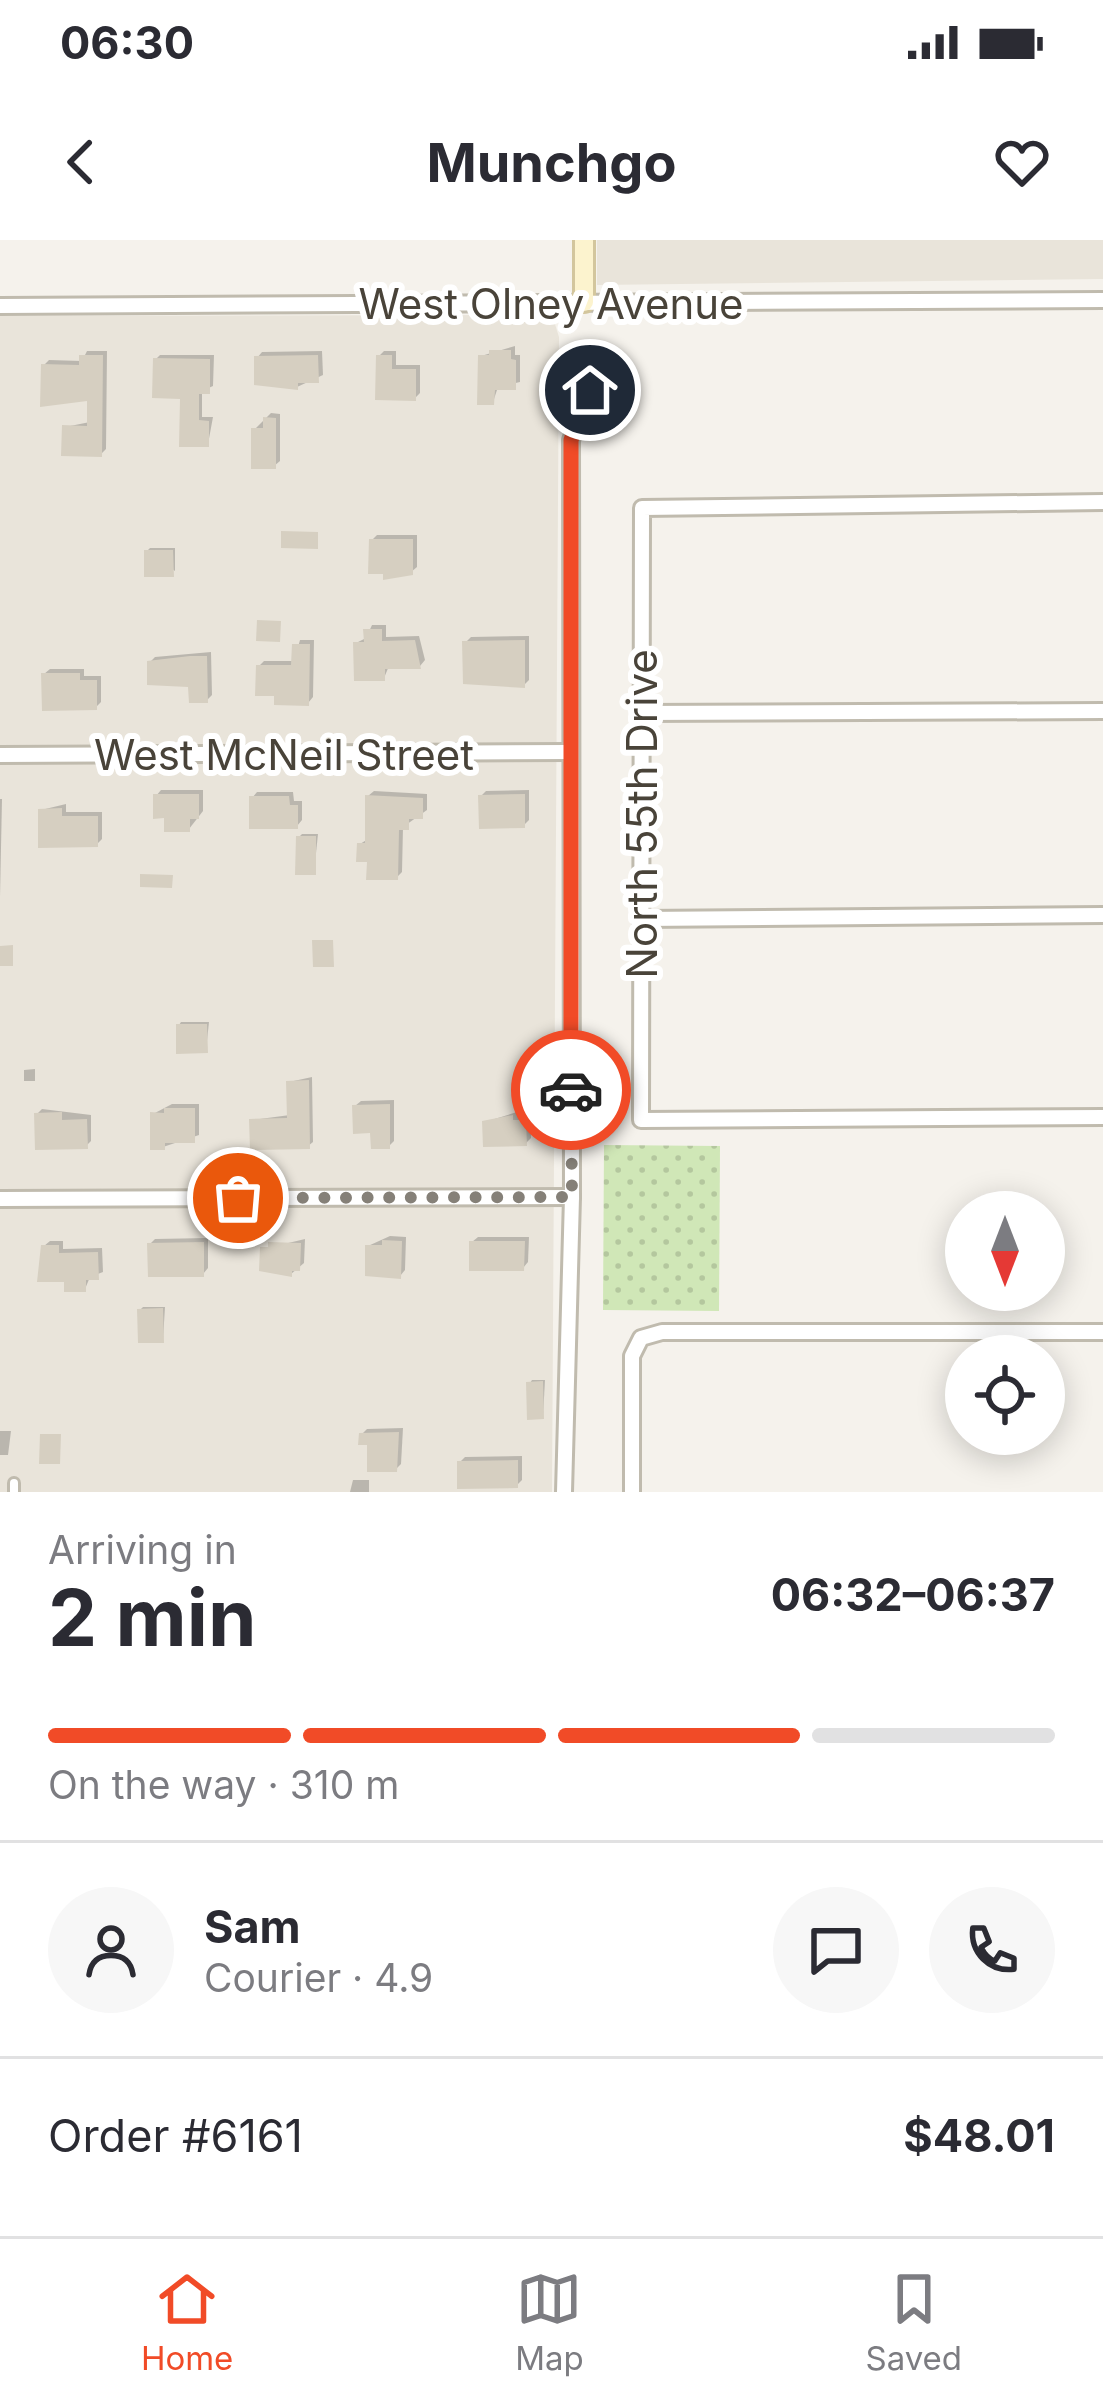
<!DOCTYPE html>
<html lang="en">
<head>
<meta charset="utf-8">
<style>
  :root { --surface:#fff; --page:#f7f7f7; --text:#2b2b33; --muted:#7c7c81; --line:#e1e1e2; --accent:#f14b27 }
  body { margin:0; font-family:Inter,sans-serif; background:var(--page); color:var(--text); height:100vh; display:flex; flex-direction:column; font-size:45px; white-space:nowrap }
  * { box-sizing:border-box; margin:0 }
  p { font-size:39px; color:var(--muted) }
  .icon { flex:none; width:66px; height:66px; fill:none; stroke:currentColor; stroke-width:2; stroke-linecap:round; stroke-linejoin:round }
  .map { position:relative; height:1252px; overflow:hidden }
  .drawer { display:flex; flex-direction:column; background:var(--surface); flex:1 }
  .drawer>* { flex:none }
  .needle { width:78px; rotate:180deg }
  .controls { position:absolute; left:945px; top:951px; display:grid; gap:24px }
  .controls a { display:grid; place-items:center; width:120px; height:120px; border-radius:50%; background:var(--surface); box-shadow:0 6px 30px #0003; font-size:60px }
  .pin { position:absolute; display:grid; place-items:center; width:102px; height:102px; color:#fff; margin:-51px; border:6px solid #fff; border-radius:50%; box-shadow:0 3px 12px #0007 }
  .courier { position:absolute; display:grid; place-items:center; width:120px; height:120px; margin:-60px; border:9px solid #f14b27; border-radius:50%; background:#fff; color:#222; box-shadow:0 3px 15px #0007 }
  .head em { font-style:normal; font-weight:700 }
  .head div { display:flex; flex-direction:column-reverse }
  .head { display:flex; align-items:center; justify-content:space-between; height:204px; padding:0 48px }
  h1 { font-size:78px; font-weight:700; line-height:90px }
  .bar { display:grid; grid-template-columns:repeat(4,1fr); gap:18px 12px; align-content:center; height:144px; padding:0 48px }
  .bar i { height:15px; border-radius:9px; background:var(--line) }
  .bar .selected { background:var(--accent) }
  .bar p { grid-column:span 4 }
  .line { display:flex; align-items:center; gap:30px; padding:0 48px; border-top:3px solid var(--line) }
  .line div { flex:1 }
  .round { display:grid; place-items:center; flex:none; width:126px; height:126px; border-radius:63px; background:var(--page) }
  .status { display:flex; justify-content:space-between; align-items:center; height:84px; padding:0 60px; background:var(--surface); direction:ltr }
  .status svg { height:33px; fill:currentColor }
  header { display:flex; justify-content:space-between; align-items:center; height:156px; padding:0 48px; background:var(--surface); font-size:54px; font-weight:700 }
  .menu { display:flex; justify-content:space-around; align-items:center; height:168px; border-top:3px solid var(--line); background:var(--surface); font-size:33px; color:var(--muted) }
  .menu a { display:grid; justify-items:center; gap:6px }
  .menu .selected { color:var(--accent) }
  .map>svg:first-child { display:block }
  .residential { fill:#e9e4da }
  .park { fill:url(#park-dots) }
  .shadow { fill:#0003 }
  .building { fill:#d6cfc1 }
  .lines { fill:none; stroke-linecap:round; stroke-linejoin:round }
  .lane-casing { stroke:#c0bbae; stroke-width:14 }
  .street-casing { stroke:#c0bbae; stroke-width:20 }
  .secondary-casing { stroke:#d3c69d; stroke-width:24 }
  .lane { stroke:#fff; stroke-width:8 }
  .street { stroke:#fff; stroke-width:14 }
  .secondary { stroke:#fcf3ce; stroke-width:18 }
  .done { stroke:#858078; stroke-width:12; stroke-dasharray:0 21.6 }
  .route { stroke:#f14b27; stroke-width:15 }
  .labels { text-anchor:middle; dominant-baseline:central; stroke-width:12; stroke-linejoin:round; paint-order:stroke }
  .street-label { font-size:42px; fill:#494339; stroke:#fff }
</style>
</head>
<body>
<div class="status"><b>06:30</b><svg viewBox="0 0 49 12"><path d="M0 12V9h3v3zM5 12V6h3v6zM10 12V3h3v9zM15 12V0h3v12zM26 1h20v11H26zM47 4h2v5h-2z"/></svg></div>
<header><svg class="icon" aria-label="back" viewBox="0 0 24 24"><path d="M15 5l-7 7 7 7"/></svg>Munchgo<svg class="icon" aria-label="heart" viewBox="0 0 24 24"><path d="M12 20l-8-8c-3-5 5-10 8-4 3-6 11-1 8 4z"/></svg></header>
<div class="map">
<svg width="1103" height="1252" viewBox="0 0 1103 1252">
  <defs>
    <pattern id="park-dots" width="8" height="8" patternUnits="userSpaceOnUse" patternTransform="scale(3)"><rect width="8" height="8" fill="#d0e7b7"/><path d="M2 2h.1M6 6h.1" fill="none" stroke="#b4c79e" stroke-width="1.8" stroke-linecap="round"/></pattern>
  </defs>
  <rect width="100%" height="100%" fill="#f5f2ec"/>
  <g class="residential">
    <polygon points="597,0 1103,0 1103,39 597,45"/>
    <polygon points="540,75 554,81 559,97 552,1252 0,1252 0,76"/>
  </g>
  <polygon class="park" points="604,905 720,906 719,1071 603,1070"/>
  <g class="shadow">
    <polygon points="515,106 515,115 520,115 520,142 498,147 493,162 481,116"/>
    <polygon points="87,111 107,111 106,209 101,214 65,187 90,182 90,158 44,125 49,120 82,121"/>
    <polygon points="322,111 323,135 297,147 257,118 262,112"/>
    <polygon points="384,111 396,111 396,125 420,125 420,153 415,158 379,116"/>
    <polygon points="160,115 214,115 213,146 202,151 202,177 213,177 208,204 183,156 156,119"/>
    <polygon points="271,173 280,174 280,221 274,226 254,190"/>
    <polygon points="377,295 417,295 417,327 411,332 386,331 372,300"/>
    <polygon points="150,308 175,308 175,331 147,311"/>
    <polygon points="372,385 386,385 386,397 419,396 425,420 420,426 389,426 384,438 356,403 366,398"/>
    <polygon points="529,396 529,440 524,445 465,403 471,397"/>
    <polygon points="300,400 314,400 313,457 308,463 277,454 259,426 264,421 294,421"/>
    <polygon points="211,412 212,455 207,460 191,444 150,422 155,417"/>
    <polygon points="50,429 84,429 84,436 101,436 101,462 96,467 44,434"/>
    <polygon points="161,550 203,550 203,571 189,589 167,575 156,556"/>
    <polygon points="529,550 529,580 524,585 481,556 486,551"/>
    <polygon points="374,551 427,554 427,570 403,587 402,632 397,637 370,619 360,604 368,599 368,556"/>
    <polygon points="257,552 293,552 294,561 302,561 302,580 297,586 252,558"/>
    <polygon points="0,559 2,559 0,657"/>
    <polygon points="66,564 66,572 102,572 102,599 97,604 41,570"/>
    <polygon points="302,594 318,594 314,632 299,597"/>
    <polygon points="181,782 209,782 206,810 179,785"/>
    <polygon points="35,829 35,841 24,841 24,830"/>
    <polygon points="312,837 313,902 308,906 252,880 290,875 289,842"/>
    <polygon points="394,860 394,901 389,906 355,866 361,861"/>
    <polygon points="172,864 199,864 199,895 163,907 153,874"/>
    <polygon points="42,869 91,875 91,901 86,906 37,874"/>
    <polygon points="517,872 517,876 530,876 531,898 526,903 485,882"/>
    <polygon points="390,996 406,997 405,1030 400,1036 368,1006"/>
    <polygon points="478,997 529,997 528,1022 523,1028 472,1002"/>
    <polygon points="208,998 208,1028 203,1034 150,1004 155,999"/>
    <polygon points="305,999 304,1023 291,1034 263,1009"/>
    <polygon points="50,1001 63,1001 63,1009 102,1008 103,1032 90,1037 85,1049 44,1006"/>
    <polygon points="143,1067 165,1067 163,1100 140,1070"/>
    <polygon points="532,1140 545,1140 543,1176 530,1143"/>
    <polygon points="403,1188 401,1224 396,1229 362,1194 367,1189"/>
    <polygon points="0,1191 11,1191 8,1215 0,1215"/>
    <polygon points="522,1216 522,1240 517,1245 460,1222 465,1217"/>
    <polygon points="353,1240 369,1240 369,1252 350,1252"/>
  </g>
  <g class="building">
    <polygon points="489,110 511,110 511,119 516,120 516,150 495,150 494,165 477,165 478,115 489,115"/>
    <polygon points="79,115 103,115 102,217 61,216 62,185 87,186 87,161 40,167 41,124 79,125"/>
    <polygon points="318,115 319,143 298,143 298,150 254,145 254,116"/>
    <polygon points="376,115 392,115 392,129 416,129 416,161 375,160"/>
    <polygon points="153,118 210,119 210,154 199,154 199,180 209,181 209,207 179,207 180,159 152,158"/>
    <polygon points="263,177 276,178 276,229 251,229 251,188 263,188"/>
    <polygon points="281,291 318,292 318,309 281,308"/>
    <polygon points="369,299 413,299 413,335 383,340 383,334 368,334"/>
    <polygon points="144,310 173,310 174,337 144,337"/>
    <polygon points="257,380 281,381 280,402 256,401"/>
    <polygon points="363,389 382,389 382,401 415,400 421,429 385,429 385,441 354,441 353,402 364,402"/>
    <polygon points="525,400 525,448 463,444 462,401"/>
    <polygon points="292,404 310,404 309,466 274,465 274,456 255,456 256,425 291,425"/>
    <polygon points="190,416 207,416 208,463 189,463 188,447 147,445 147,421"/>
    <polygon points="41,433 80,433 80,440 97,440 97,470 42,471"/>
    <polygon points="153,554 199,554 199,579 190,579 190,592 164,592 164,578 153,579"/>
    <polygon points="525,554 525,588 479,589 478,555"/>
    <polygon points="365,555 423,558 423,579 409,579 409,590 399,590 398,640 366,640 367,622 356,622 357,603 365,603"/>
    <polygon points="249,556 289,556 290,565 298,565 298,589 249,589"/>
    <polygon points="62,568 62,576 98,576 98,607 38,608 38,569"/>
    <polygon points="296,596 316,596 316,635 295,635"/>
    <polygon points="140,634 173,635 172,648 140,647"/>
    <polygon points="312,700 333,700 334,727 313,727"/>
    <polygon points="13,705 13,726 0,726 0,706"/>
    <polygon points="176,784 207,784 208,813 176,814"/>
    <polygon points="309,840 310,909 250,910 249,879 287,878 286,841"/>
    <polygon points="390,864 390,909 371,909 370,893 353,894 352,865"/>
    <polygon points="164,868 195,868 195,903 165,903 165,910 150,910 150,872 164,873"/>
    <polygon points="62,872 62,880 87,879 88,909 35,910 34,873"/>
    <polygon points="513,875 513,880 526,880 527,906 483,907 482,881"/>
    <polygon points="382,1000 402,1001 401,1039 365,1036 365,1005 382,1005"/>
    <polygon points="469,1001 525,1001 524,1031 469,1031"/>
    <polygon points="204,1002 204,1037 148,1037 147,1003"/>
    <polygon points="268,1002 301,1003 300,1031 292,1031 292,1037 259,1031 260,1007 268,1007"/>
    <polygon points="41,1005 59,1005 59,1013 98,1012 99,1040 86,1040 86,1052 64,1052 64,1042 37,1042"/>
    <polygon points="163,1068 164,1103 138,1103 137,1069"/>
    <polygon points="543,1141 544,1179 527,1180 526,1142"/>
    <polygon points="399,1192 397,1232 367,1232 367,1205 358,1205 359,1193"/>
    <polygon points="40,1194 61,1194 60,1224 39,1224"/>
    <polygon points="518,1220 518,1248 457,1249 457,1221"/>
  </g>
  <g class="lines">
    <defs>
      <polyline id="lane" points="14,1252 14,1243"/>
      <g id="street">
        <polyline points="0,66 1103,60"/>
        <polyline points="1103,262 642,268 641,880 1103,877"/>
        <polyline points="642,473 1103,471"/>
        <polyline points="0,515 568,512"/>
        <polyline points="641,679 1103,675"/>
        <polyline points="0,959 572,957"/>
        <polyline points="564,1252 572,957 571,200 590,150"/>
        <polyline points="632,1252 632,1116 641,1098 662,1092 1103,1092"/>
      </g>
      <polyline id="secondary" points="584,0 584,62"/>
    </defs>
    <use href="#lane" class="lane-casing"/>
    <use href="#street" class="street-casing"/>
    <use href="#secondary" class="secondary-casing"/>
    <use href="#lane" class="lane"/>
    <use href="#street" class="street"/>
    <use href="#secondary" class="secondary"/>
  </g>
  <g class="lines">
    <polyline class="done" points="238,958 572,957 571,850"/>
    <polyline class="route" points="571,850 571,200 590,150"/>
  </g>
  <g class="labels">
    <g class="street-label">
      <text x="551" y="63">West Olney Avenue</text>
      <text x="284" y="514">West McNeil Street</text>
      <text transform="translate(641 574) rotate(-90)">North 55th Drive</text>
    </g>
  </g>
</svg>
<div class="controls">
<a><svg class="needle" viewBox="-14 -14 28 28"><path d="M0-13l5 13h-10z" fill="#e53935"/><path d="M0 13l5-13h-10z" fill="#7c7c81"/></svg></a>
<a><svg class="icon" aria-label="locate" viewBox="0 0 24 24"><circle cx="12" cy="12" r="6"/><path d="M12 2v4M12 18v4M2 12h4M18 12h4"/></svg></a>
</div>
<div class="pin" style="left:238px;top:958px;background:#ea580c"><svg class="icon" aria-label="bag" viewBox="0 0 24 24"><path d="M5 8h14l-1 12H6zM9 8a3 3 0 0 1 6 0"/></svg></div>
<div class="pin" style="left:590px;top:150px;background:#1f2937"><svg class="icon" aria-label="home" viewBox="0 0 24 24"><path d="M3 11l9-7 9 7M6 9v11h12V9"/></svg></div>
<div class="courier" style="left:571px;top:850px"><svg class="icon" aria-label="car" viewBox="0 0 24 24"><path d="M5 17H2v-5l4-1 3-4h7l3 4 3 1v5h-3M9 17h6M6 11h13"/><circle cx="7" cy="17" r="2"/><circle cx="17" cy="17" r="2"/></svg></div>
</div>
<section class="drawer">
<div class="head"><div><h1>2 min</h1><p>Arriving in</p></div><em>06:32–06:37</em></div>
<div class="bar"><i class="selected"></i><i class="selected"></i><i class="selected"></i><i></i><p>On the way · 310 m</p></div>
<div class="line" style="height:216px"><a class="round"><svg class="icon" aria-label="person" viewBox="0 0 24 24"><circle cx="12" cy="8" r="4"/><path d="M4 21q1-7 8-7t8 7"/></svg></a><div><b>Sam</b><p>Courier · 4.9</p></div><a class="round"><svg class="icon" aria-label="chat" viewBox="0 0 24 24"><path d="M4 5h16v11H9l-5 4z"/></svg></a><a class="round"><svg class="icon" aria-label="phone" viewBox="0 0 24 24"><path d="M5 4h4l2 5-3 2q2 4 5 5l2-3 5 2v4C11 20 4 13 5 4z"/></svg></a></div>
<div class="line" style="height:156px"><div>Order #6161</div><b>$48.01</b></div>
</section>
<nav class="menu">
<a class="selected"><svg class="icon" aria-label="home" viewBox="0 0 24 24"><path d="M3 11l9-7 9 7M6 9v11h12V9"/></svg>Home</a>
<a><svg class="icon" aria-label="map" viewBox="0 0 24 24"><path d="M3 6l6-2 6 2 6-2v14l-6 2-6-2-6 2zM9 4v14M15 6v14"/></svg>Map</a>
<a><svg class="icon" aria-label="saved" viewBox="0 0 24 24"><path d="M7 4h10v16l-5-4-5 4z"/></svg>Saved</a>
</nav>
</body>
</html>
